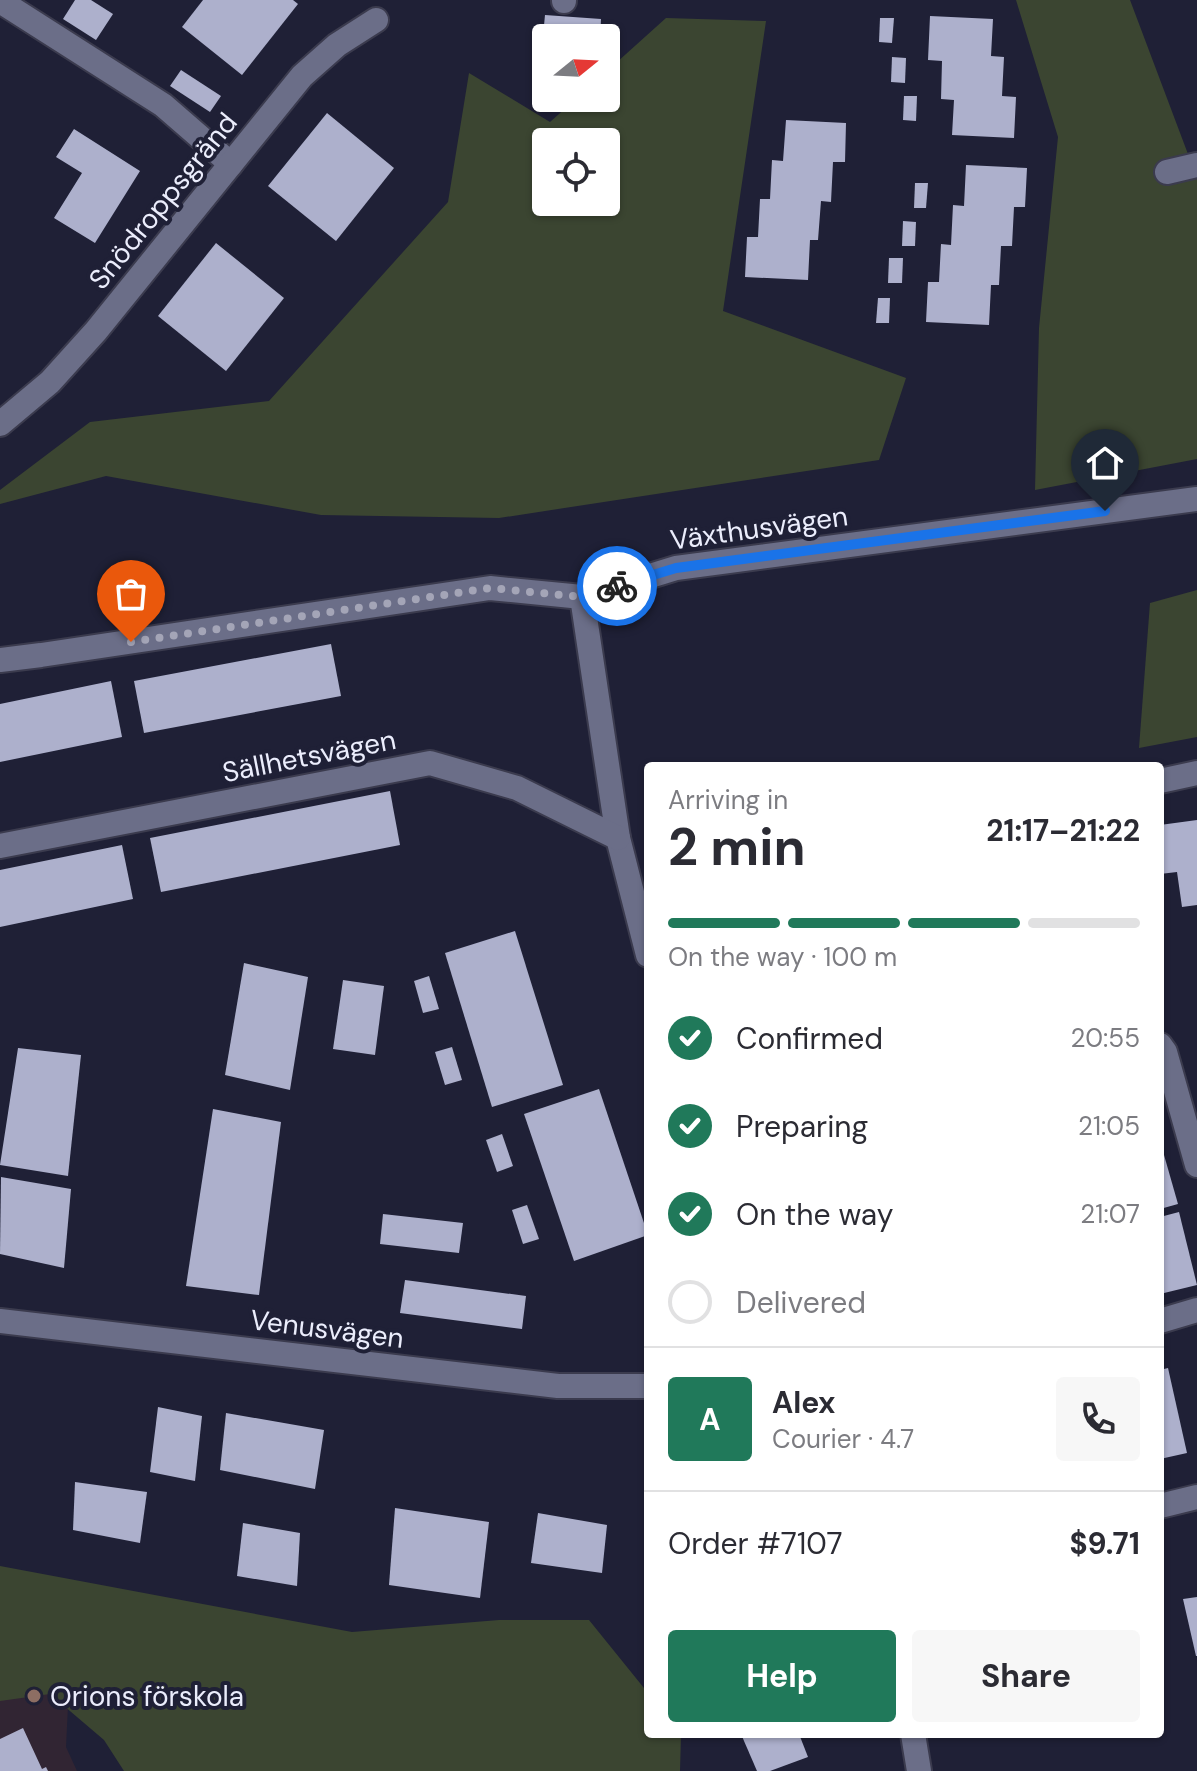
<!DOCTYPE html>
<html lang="en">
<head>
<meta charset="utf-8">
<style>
  :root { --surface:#fff; --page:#f7f7f7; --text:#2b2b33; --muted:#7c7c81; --line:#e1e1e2; --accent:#20795a }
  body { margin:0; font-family:"DM Sans",sans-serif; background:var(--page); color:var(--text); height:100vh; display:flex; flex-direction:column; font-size:30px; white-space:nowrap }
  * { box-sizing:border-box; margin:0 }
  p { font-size:26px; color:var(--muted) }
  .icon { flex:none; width:44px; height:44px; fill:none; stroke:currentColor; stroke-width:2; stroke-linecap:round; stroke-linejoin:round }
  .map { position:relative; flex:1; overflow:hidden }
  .panel { position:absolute; left:644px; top:762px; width:520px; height:976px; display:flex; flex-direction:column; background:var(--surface); border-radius:8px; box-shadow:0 2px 6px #0004 }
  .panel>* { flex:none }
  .needle { width:52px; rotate:72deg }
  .fabs { position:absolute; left:532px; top:24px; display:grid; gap:16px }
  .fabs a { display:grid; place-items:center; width:88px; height:88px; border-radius:8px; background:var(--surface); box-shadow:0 2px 6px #0004; font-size:40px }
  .pin { position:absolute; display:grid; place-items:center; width:68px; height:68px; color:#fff; margin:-82px -34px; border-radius:50% 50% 50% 0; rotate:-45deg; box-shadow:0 0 8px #0007 }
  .pin .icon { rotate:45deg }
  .courier { position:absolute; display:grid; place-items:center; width:80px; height:80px; margin:-40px; border:6px solid #1a73e8; border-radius:50%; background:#fff; color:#222; box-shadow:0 2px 10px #0007 }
  .head em { font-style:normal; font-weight:700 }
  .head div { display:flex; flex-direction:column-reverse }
  .head { display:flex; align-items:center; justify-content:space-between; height:136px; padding:0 24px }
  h1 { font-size:52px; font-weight:700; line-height:60px }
  .bar { display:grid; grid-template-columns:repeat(4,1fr); gap:12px 8px; align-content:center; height:96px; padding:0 24px }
  .bar i { height:10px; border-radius:6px; background:var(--line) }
  .bar .current { background:var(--accent) }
  .bar p { grid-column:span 4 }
  .line { display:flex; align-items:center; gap:20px; padding:0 24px; border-top:2px solid var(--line) }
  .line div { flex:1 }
  .round { display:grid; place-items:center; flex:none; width:84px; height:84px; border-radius:8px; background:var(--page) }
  ol { padding:0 24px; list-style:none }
  li { display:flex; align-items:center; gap:24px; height:88px }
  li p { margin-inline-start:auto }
  li .icon { padding:8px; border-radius:50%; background:var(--accent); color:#fff; stroke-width:4 }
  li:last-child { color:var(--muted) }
  li i { width:44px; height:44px; border:4px solid var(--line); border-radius:50% }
  .cta { display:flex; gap:16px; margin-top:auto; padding:16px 24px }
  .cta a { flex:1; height:92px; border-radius:8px; background:var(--accent); color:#fff; font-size:32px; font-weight:700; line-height:92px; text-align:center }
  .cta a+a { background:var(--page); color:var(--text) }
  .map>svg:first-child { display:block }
  .education { fill:#312533 }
  .green { fill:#3b4531; fill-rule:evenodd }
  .building { fill:#adb0cc }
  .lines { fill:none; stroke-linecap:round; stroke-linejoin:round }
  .minor-casing { stroke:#3b3b4e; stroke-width:28 }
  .minor { stroke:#6b6e88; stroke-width:24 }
  .done { stroke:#a4a5b7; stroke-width:8; stroke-dasharray:0 14.4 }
  .route { stroke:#1a73e8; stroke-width:10 }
  .education-dot { fill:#8d6e63; stroke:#1f2036; stroke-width:3 }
  .labels { text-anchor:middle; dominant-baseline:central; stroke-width:8; stroke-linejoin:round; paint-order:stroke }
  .street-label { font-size:28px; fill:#ebedfc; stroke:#1f2036 }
  .poi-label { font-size:28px; fill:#ebedfc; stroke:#1f2036; text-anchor:start }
</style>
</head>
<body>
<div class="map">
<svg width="1197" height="1771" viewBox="0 0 1197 1771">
  <rect width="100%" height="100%" fill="#1f2036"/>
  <polygon class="education" points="0,1641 71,1645 66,1747 77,1771 0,1771"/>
  <g class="green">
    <polygon points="1016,0 1130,0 1197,178 1197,459 1035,490 1039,328 1058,137"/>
    <path d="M 666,18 L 766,21 L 723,311 L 906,378 L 879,460 L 499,518 L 321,515 L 106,476 L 0,504 L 0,490 L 90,422 L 269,401 L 448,202 L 469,73 L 550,122 L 577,98 L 606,98 L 606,72 ZM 606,142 L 606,202 L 546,202 L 546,142 Z"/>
    <polygon points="1197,590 1197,737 1139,748 1150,603"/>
    <polygon points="0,1566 352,1632 499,1620 589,1620 648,1693 648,1734 681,1734 680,1771 124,1771 104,1740 50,1694 0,1701"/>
  </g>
  <g class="building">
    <polygon points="75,0 91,0 113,14 96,40 63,19"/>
    <polygon points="203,0 293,0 298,4 242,75 182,27"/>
    <polygon points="545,15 601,19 600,38 543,36"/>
    <polygon points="930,16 993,19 991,56 1004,57 1002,96 1016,97 1014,138 952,135 954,100 941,99 942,61 928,60"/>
    <polygon points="880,18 894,18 892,43 879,42"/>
    <polygon points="892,57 906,58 905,83 891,82"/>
    <polygon points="181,70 221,96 210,112 170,86"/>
    <polygon points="904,96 917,96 916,121 903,120"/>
    <polygon points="327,113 394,168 336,241 268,186"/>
    <polygon points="786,120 846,123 845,162 833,162 831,202 821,201 818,240 810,240 808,280 745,277 747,237 758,237 760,199 770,199 772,160 783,161"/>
    <polygon points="74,129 140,171 95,243 54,218 82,173 56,157"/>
    <polygon points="966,165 1027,168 1025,207 1014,207 1012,246 1001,246 999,285 991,285 989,325 926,322 928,282 939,282 941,244 951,245 953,205 964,206"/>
    <polygon points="915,183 928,183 926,208 914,208"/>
    <polygon points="903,221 916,222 915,246 902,246"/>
    <polygon points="216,243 284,298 226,371 158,316"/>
    <polygon points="889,258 903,258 902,283 888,283"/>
    <polygon points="878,298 890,298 889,323 876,323"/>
    <polygon points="331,644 341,696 144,733 134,681"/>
    <polygon points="111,681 122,737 0,762 0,704"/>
    <polygon points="390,791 400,845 161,892 150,838"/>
    <polygon points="1197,820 1197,905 1182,907 1177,872 1160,874 1160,825"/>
    <polygon points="122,845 133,899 0,927 0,870"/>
    <polygon points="515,931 563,1085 492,1107 445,953"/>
    <polygon points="244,963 308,977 290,1090 225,1075"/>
    <polygon points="429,976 439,1009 423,1013 414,981"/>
    <polygon points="343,980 384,986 375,1055 333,1049"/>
    <polygon points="452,1047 462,1080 445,1085 435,1052"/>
    <polygon points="18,1048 81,1055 68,1176 0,1165"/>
    <polygon points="599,1089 648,1235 574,1261 524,1114"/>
    <polygon points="213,1109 281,1122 259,1295 186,1286"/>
    <polygon points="502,1134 513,1166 497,1172 486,1140"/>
    <polygon points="1160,1141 1178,1204 1160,1209"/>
    <polygon points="1,1177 71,1189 64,1268 0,1254"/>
    <polygon points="527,1205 539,1239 523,1244 512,1210"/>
    <polygon points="1179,1212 1197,1285 1160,1294 1160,1217"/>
    <polygon points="383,1214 463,1223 459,1253 380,1244"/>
    <polygon points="405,1280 526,1296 522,1329 400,1313"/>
    <polygon points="1168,1368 1187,1453 1160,1459 1160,1370"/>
    <polygon points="158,1407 202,1416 195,1481 150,1472"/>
    <polygon points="226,1413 324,1430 315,1489 220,1470"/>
    <polygon points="75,1482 147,1492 140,1543 73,1530"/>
    <polygon points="395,1508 489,1522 480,1598 389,1585"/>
    <polygon points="538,1513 607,1525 602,1573 531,1563"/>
    <polygon points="243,1523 300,1533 297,1586 237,1576"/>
    <polygon points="1197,1597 1197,1656 1196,1656 1183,1599"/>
    <polygon points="23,1728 42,1769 46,1767 48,1771 0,1771 0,1739"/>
    <polygon points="741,1734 799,1734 808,1757 770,1771 757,1771"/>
  </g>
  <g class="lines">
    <defs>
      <g id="minor">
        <polyline points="564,0 564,1"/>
        <polyline points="0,1 163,105 231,164"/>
        <polyline points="1167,172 1197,165"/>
        <polyline points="0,424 50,382 96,331 302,76 337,45 376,20"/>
        <polyline points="582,597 618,838 648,955"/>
        <polyline points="0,660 41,655 490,588 582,597 676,568 1197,499"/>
        <polyline points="1160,781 1197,773"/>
        <polyline points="0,846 430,763 517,788 618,838"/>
        <polyline points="1160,1045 1165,1052 1197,1165"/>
        <polyline points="0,1321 558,1386 648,1386"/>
        <polyline points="1160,1321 1197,1310"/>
        <polyline points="1160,1506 1197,1497"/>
        <polyline points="913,1734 919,1771"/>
      </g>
    </defs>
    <use href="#minor" class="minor-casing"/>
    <use href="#minor" class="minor"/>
  </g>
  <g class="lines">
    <polyline class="done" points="131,642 490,588 582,597 617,586"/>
    <polyline class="route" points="617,586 676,568 1105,511"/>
  </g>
  <circle class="education-dot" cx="34" cy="1696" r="8"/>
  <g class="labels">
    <g class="street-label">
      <text transform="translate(163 201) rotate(-51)">Snödroppsgränd</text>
      <text transform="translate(759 528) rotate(-8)">Växthusvägen</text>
      <text transform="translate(309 756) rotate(-11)">Sällhetsvägen</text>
      <text transform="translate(327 1329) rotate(7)">Venusvägen</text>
    </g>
    <g class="poi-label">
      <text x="50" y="1696">Orions förskola</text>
    </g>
  </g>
</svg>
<div class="fabs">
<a><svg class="needle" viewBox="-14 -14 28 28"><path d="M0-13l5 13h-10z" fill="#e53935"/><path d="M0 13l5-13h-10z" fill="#7c7c81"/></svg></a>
<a><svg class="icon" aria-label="locate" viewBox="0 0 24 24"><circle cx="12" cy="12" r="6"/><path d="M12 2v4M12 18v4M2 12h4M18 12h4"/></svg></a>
</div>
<div class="pin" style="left:131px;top:642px;background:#ea580c"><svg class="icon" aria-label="bag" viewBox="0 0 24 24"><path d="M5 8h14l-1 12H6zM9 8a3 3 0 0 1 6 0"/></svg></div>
<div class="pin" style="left:1105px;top:511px;background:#1f2937"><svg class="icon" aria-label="home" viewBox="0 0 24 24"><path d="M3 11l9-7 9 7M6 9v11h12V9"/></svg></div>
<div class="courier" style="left:617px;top:586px"><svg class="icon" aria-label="bike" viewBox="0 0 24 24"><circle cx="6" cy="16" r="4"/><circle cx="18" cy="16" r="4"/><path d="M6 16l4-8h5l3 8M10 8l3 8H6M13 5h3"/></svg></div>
<section class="panel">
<div class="head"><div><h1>2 min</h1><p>Arriving in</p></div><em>21:17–21:22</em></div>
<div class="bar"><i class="current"></i><i class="current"></i><i class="current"></i><i></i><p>On the way · 100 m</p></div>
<ol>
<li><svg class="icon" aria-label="check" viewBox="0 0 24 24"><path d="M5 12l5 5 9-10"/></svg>Confirmed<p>20:55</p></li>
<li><svg class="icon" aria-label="check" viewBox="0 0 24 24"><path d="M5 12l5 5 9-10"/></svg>Preparing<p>21:05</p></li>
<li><svg class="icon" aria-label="check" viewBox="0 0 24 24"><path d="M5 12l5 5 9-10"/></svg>On the way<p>21:07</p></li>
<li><i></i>Delivered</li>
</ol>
<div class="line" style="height:144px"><b class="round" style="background:var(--accent);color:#fff">A</b><div><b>Alex</b><p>Courier · 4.7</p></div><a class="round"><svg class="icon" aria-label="phone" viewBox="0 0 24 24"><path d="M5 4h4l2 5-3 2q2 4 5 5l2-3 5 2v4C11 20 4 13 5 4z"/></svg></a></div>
<div class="line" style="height:104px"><div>Order #7107</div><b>$9.71</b></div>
<div class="cta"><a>Help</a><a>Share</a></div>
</section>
</div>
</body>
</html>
